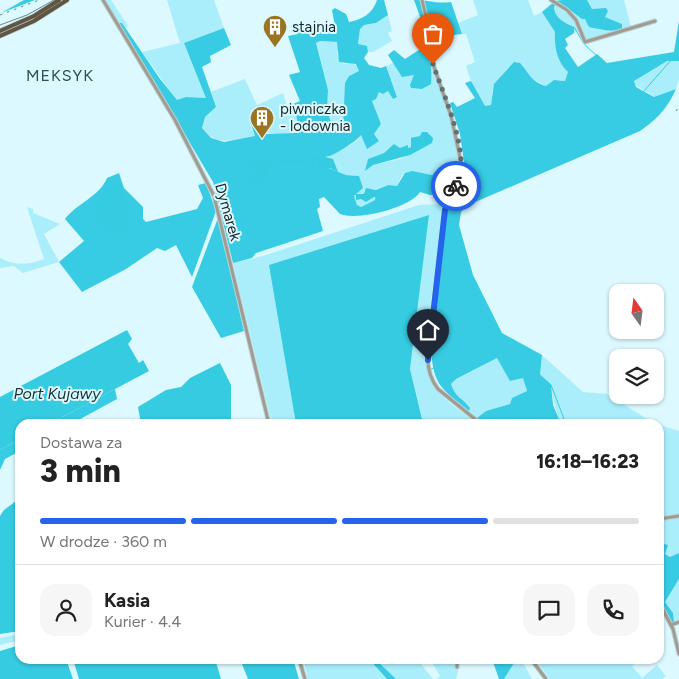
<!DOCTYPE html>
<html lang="pl">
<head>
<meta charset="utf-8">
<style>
  :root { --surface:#fff; --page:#f6f6f6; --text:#222; --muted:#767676; --line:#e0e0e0; --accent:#2563eb }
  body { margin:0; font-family:Figtree,sans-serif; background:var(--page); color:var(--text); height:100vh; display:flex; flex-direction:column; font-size:19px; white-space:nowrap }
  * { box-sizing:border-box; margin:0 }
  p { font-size:16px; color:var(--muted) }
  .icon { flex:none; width:28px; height:28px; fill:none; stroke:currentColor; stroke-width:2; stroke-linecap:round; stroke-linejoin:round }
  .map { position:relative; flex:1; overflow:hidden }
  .drawer { position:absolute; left:15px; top:419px; width:649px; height:245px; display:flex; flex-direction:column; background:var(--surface); border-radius:15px; box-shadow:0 1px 4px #0004 }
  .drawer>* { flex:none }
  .needle { width:32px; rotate:346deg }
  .buttons { position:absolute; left:609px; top:284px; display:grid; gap:10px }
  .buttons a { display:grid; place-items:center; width:55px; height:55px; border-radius:10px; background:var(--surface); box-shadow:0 1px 4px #0004; font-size:25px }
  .pin { position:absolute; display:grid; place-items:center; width:42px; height:42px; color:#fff; margin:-51px -21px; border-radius:50% 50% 50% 0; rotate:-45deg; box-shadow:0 0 5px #0007 }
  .pin .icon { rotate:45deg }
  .courier { position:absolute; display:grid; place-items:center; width:50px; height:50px; margin:-25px; border:4px solid #2563eb; border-radius:50%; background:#fff; color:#222; box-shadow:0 1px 6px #0007 }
  .summary em { font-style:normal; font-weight:800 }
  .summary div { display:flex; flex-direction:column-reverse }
  .summary { display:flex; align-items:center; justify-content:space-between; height:85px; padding:0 25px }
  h1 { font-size:32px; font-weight:800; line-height:38px }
  .bar { display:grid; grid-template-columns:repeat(4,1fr); gap:8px 5px; align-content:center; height:60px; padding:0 25px }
  .bar i { height:6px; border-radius:4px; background:var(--line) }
  .bar .current { background:var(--accent) }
  .bar p { grid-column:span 4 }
  .line { display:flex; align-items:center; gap:12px; padding:0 25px; border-top:1px solid var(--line) }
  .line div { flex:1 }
  .round { display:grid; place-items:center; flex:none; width:52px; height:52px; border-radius:15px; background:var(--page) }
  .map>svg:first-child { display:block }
  .green { fill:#abeefb; fill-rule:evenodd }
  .forest { fill:#37cce3; fill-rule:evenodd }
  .water { fill:#35cbe1 }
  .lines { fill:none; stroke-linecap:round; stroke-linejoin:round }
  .stream { stroke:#35cbe1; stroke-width:1 }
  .minor-casing { stroke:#b8d3d9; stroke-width:5 }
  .major-casing { stroke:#b8d3d9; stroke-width:5.5 }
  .minor { stroke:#a29c90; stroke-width:3 }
  .major { stroke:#605541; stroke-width:4 }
  .tram { stroke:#71868a; stroke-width:1 }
  .rail { stroke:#71868a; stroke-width:1; stroke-dasharray:2.5 5; stroke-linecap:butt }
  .done { stroke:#5d7075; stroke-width:5; stroke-dasharray:0 9 }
  .route { stroke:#2563eb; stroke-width:6 }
  .labels { text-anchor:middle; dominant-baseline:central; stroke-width:4; stroke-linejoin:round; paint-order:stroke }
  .poi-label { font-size:15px; fill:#19272a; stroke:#dbf9ff; text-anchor:start }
  .street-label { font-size:15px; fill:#19272a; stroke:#dbf9ff }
  .neighbourhood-label { font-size:16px; letter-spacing:1px; fill:#2d4f55; stroke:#dbf9ff }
  .water-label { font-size:16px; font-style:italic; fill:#193135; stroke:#dbf9ff }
</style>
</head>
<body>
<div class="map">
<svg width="679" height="679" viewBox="0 0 679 679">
  <rect width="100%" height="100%" fill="#dbf9ff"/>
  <g class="green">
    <polygon points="106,0 111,0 128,26 126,28 122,23 119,23"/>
    <polygon points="167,0 214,0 224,28 184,43 207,98 186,97 177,101 142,52 180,43"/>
    <path d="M 473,0 L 528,0 L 534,16 L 542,12 L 555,32 C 554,48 559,58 568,72 L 565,81 L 558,80 L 546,86 L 509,67 L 493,88 L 491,105 L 485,107 L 471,81 L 466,66 L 475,62 L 466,34 L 462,34 L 458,23 L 478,15 Z"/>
    <polygon points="587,0 624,0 631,27 622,29 621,24 605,17 606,13 602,9 595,10 589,7"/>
    <polygon points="556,5 575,20 579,31 574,33 574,27 564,24 555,14"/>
    <polygon points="571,12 588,21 589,27 598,27 613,32 585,41 576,17"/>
    <polygon points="388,15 392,31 388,33 392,41 373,52 368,52 367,47 358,44 360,29 364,25 376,23"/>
    <polygon points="320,41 337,42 339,46 337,54 343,64 352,63 359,67 360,71 349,76 343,129 341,132 334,130 327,111 328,90 316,43"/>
    <polygon points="667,61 679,61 679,79 676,89 655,97 634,84 636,78"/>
    <path d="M 393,63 L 399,71 L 415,75 L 411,88 L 422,89 L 431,77 L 433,67 C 440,89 463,155 458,175 L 456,171 L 444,175 L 438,169 L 432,175 L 416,172 L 402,175 L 397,186 L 387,185 L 376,190 L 375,200 L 361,207 L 357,205 L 354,196 L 363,188 L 355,175 L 346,175 L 314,162 L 316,158 L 336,153 L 357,141 L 361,135 L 379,141 L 374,134 L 381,124 L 372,101 L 379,92 L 388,91 L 397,96 L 386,66 ZM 421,136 L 432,143 L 400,159 L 373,165 L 368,159 L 384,153 L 394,145 L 400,148 L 408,149 Z"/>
    <path d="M 245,79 L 257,105 L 283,93 L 287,106 L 293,104 L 298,123 L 305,125 L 306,129 C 296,134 267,137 260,128 L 263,123 L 250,125 L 255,136 L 251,138 C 232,139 215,147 202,128 L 205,117 L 216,107 L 211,92 Z"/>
    <path d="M 444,204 L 424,354 C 431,395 447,400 478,424 L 416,424 L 422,418 L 410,369 L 429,215 L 270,265 L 296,424 L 282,424 L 281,419 L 272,424 L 233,263 L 263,256 L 419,205 Z"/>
    <path d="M 27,207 L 33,209 L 33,213 L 60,224 L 44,234 L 59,262 L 23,273 L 14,266 L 0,268 L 0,258 C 15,266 29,265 44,259 Z"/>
    <path d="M 542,355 L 583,392 L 607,394 L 655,424 L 561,424 C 554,410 555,396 548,384 C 546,381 542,379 540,375 Z"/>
    <polygon points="497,358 511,381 523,377 527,391 512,398 510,404 486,411 477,418 469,411 468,405 456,396 451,384 456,379"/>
    <polygon points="659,425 679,431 679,514 659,518"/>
    <path d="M 679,518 L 679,553 L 670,557 C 657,550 659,535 659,521 Z"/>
    <polygon points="679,579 679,620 674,622 673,613 665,602"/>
    <polygon points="20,634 20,640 0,645 0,638"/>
    <polygon points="303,659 369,659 387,679 308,679"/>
    <polygon points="375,659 417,659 433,679 396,679"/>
    <polygon points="430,659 456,659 456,667 459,667 456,679 437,679 440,676"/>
    <polygon points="519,659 521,659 532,679 504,679 514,663"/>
    <polygon points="535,659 640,659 632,666 642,678 657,665 666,676 662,679 550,679"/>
  </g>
  <g class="forest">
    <polygon points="24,0 35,0 1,13"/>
    <path d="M 377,0 L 384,0 L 388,15 L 376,23 L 364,25 L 360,29 L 358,44 L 367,46 L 368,52 L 364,58 L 369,65 L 381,68 L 386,66 L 397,97 L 393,99 L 388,91 L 383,94 L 379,92 L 376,99 L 372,101 L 381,124 L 374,134 L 379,141 L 367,149 L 361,135 C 358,140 335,155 329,156 C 323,158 318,156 314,162 L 346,175 L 359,176 L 363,188 L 354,196 L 357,205 L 361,207 L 375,200 L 376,190 L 388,185 L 397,186 L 405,173 L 412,171 L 432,175 L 438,169 L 444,168 L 445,175 L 456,171 L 458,178 L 449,193 L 430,195 L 420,192 C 410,208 357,221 340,214 L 324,197 L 319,199 L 320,207 L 317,209 L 323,231 L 256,253 L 252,258 L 233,263 L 213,182 L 119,23 L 122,23 L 160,79 L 177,100 L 186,97 L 206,98 L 184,43 L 224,28 L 231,45 L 210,56 L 211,62 L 202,67 L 216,107 L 205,117 L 202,128 L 211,138 L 224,142 L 255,136 L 250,121 L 258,115 L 263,117 L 264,121 L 260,128 L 267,134 L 295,133 L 306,129 L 305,125 L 298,123 L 293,104 L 300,101 L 289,75 L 300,72 L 288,36 L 298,34 L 293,31 L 299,27 C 311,29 325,38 335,26 L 332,10 L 335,8 L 346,14 L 349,22 C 362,20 373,13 377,0 ZM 320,41 L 337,42 L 339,62 L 356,64 L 359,71 L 349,76 L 345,83 L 343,129 L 341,132 L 334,130 L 327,111 L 328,90 L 316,43 Z"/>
    <path d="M 414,0 C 428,0 437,4 451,2 L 462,34 L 436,37 C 428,52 433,68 431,84 L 422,89 L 411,88 L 410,85 L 414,75 L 402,77 L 388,55 L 394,50 L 405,59 L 425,46 L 423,25 Z"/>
    <path d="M 562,0 L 587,0 L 592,9 L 606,8 L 608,11 L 605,17 L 622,24 L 622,29 C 610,33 601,29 589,27 L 585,19 L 582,19 L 567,8 L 557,4 L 554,7 C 555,19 565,23 574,27 L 574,33 L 565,39 L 568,45 L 565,48 L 578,67 L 597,54 L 607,63 L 674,52 L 679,21 L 679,61 L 667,61 L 634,81 L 636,87 L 654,97 L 676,89 C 667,109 657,119 640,131 L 466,206 L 461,212 L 459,225 L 473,275 L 502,333 L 542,355 L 540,375 L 551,385 L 553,405 L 561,424 L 485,424 L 477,418 L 486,411 L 510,404 L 512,398 L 527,391 L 523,378 L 510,381 L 497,358 L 456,379 L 451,384 C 457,400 461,396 470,408 L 469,411 C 440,388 432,384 431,344 L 443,251 L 445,217 L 464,177 L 464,162 L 460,134 L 450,103 L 453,102 L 457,107 L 475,98 L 465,83 L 471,81 L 485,106 L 491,105 L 494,84 L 514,62 L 520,63 C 530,74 531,82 546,86 L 554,80 L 565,81 L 568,72 C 557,62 554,46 555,32 L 542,12 L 555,1 Z"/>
    <path d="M 119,173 L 124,188 L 143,207 L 143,219 L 146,222 L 197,209 L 203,198 L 198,185 L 206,183 L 216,211 L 192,277 L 176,245 L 165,251 L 157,248 L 126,269 L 82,292 L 59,262 L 84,241 L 65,219 C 76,204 100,196 107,178 Z"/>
    <polygon points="218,218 244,331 221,338 192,287"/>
    <polygon points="115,389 117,399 71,424 49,424"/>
    <polygon points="20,439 20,451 5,459 0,470 0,450"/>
    <polygon points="660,543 668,545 665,554 670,557 679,553 679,579 665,602 673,613 674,622 671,623 659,600"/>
    <polygon points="240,659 293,659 299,679 248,679"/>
    <polygon points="369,659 375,659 396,679 387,679"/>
    <polygon points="497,659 519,659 514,663 504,679 499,679 493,662"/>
  </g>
  <g class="water">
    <polygon points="422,132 427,132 433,138 432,143 410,155 373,165 365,171 368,159 384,153 394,144 400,148 408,145 408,148 411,147 411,138 420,136"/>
    <polygon points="325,157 333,159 338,172 330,168 319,169 317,163 309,162 310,158"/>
    <path d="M 282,159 L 305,161 L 301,164 L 276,161 L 267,171 L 267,180 C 261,186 256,185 247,183 L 255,177 L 255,173 L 245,164 L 247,160 Z"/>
    <path d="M 114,184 C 131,191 125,217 131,228 C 122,236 110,230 99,227 L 93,205 L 105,190 Z"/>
    <polygon points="366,188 380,191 378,197 374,197 366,202 361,199 356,200 356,194 364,194"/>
    <polygon points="429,215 410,369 422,419 416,424 296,424 269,265"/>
    <polygon points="127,330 132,339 128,344 139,363 143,360 149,371 49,424 20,424 20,439 0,450 0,397"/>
    <polygon points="220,363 231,385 231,424 141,424 138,407 166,390 181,387 190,378"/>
    <polygon points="20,498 20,631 0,634 0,516 4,510"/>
    <polygon points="20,645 20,659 66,659 73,679 0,679 0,651"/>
    <polygon points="73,659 215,659 221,679 79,679"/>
  </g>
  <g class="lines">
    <g class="stream">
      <polyline points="574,27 584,44 599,58 615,88 629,96 633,103"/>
      <polyline points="501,170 623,115 679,51"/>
      <polyline points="462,192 463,187 496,172"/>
      <polyline points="448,221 487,326 551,385 566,424"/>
      <path d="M 431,369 C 449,362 479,351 497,356"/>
    </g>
    <defs>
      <g id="minor">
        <polyline points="103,0 175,120 214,196 269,424"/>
        <path d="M 422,0 L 432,43 L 433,64 L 451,116 L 462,167 L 461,178 L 445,210 L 428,351 C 427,364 429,378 438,389 L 481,424"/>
        <polyline points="551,0 567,10 576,20 585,42 655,21"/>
        <polyline points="659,519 679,516"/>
        <polyline points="659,602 673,629 679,654"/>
        <polyline points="671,625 679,622"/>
        <polyline points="299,659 305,679"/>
        <polyline points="457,659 457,667"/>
        <polyline points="531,659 546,679"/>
      </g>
      <g id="major">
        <polyline points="0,31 34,16 59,0"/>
        <polyline points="0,36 34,21 67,0"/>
      </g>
    </defs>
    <use href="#minor" class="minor-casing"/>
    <use href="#major" class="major-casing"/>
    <use href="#minor" class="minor"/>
    <use href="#major" class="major"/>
    <polyline class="tram" points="0,25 27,15 54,0"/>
    <g class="rail">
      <polyline points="0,15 39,0"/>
      <polyline points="676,111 679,107"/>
    </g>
  </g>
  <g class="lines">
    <path class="done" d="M 433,64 C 443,94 473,158 456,186"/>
    <polyline class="route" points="428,360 445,210 456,186"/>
  </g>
  <defs>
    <symbol id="building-pin" viewBox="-11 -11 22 30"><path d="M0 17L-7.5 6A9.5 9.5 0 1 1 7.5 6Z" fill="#9b7421" stroke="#dbf9ff"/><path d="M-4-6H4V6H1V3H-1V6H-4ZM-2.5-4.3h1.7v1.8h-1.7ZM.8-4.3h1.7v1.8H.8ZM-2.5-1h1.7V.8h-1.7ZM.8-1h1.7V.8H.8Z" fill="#fff"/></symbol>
  </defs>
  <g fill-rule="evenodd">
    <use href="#building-pin" x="261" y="13" width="28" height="38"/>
    <use href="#building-pin" x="248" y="104" width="28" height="38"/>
  </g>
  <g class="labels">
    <g class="poi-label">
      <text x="292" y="27">stajnia</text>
      <text x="280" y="109">piwniczka<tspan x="280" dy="17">- lodownia</tspan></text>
    </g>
    <g class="street-label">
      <text transform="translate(228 212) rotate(74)">Dymarek</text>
    </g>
    <g class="neighbourhood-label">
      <text x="60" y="75">MEKSYK</text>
    </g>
    <g class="water-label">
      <text x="57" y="393">Port Kujawy</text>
    </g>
  </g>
</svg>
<div class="buttons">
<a><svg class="needle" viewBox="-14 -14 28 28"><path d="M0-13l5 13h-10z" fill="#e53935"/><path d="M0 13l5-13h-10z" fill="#767676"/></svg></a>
<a><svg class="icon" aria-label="layers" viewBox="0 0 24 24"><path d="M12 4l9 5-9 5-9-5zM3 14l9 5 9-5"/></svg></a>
</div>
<div class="pin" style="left:433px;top:64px;background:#ea580c"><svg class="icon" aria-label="bag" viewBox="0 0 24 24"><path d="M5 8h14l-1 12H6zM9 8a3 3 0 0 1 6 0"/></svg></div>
<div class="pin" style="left:428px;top:360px;background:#1f2937"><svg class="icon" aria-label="home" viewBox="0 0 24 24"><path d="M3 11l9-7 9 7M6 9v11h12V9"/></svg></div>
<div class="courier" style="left:456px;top:186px"><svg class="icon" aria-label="bike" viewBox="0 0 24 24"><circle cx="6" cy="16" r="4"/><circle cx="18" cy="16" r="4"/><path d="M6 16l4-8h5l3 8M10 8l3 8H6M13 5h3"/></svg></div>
<section class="drawer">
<div class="summary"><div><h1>3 min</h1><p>Dostawa za</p></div><em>16:18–16:23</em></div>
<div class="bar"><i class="current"></i><i class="current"></i><i class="current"></i><i></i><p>W drodze · 360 m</p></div>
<div class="line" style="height:90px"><a class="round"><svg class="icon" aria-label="person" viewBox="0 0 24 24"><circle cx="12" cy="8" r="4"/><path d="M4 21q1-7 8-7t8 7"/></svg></a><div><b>Kasia</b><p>Kurier · 4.4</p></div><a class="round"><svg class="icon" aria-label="chat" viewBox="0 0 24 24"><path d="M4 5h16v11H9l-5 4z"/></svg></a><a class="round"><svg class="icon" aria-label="phone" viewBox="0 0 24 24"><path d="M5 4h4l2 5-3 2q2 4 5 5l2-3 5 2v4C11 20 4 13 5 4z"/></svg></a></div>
</section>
</div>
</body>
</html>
